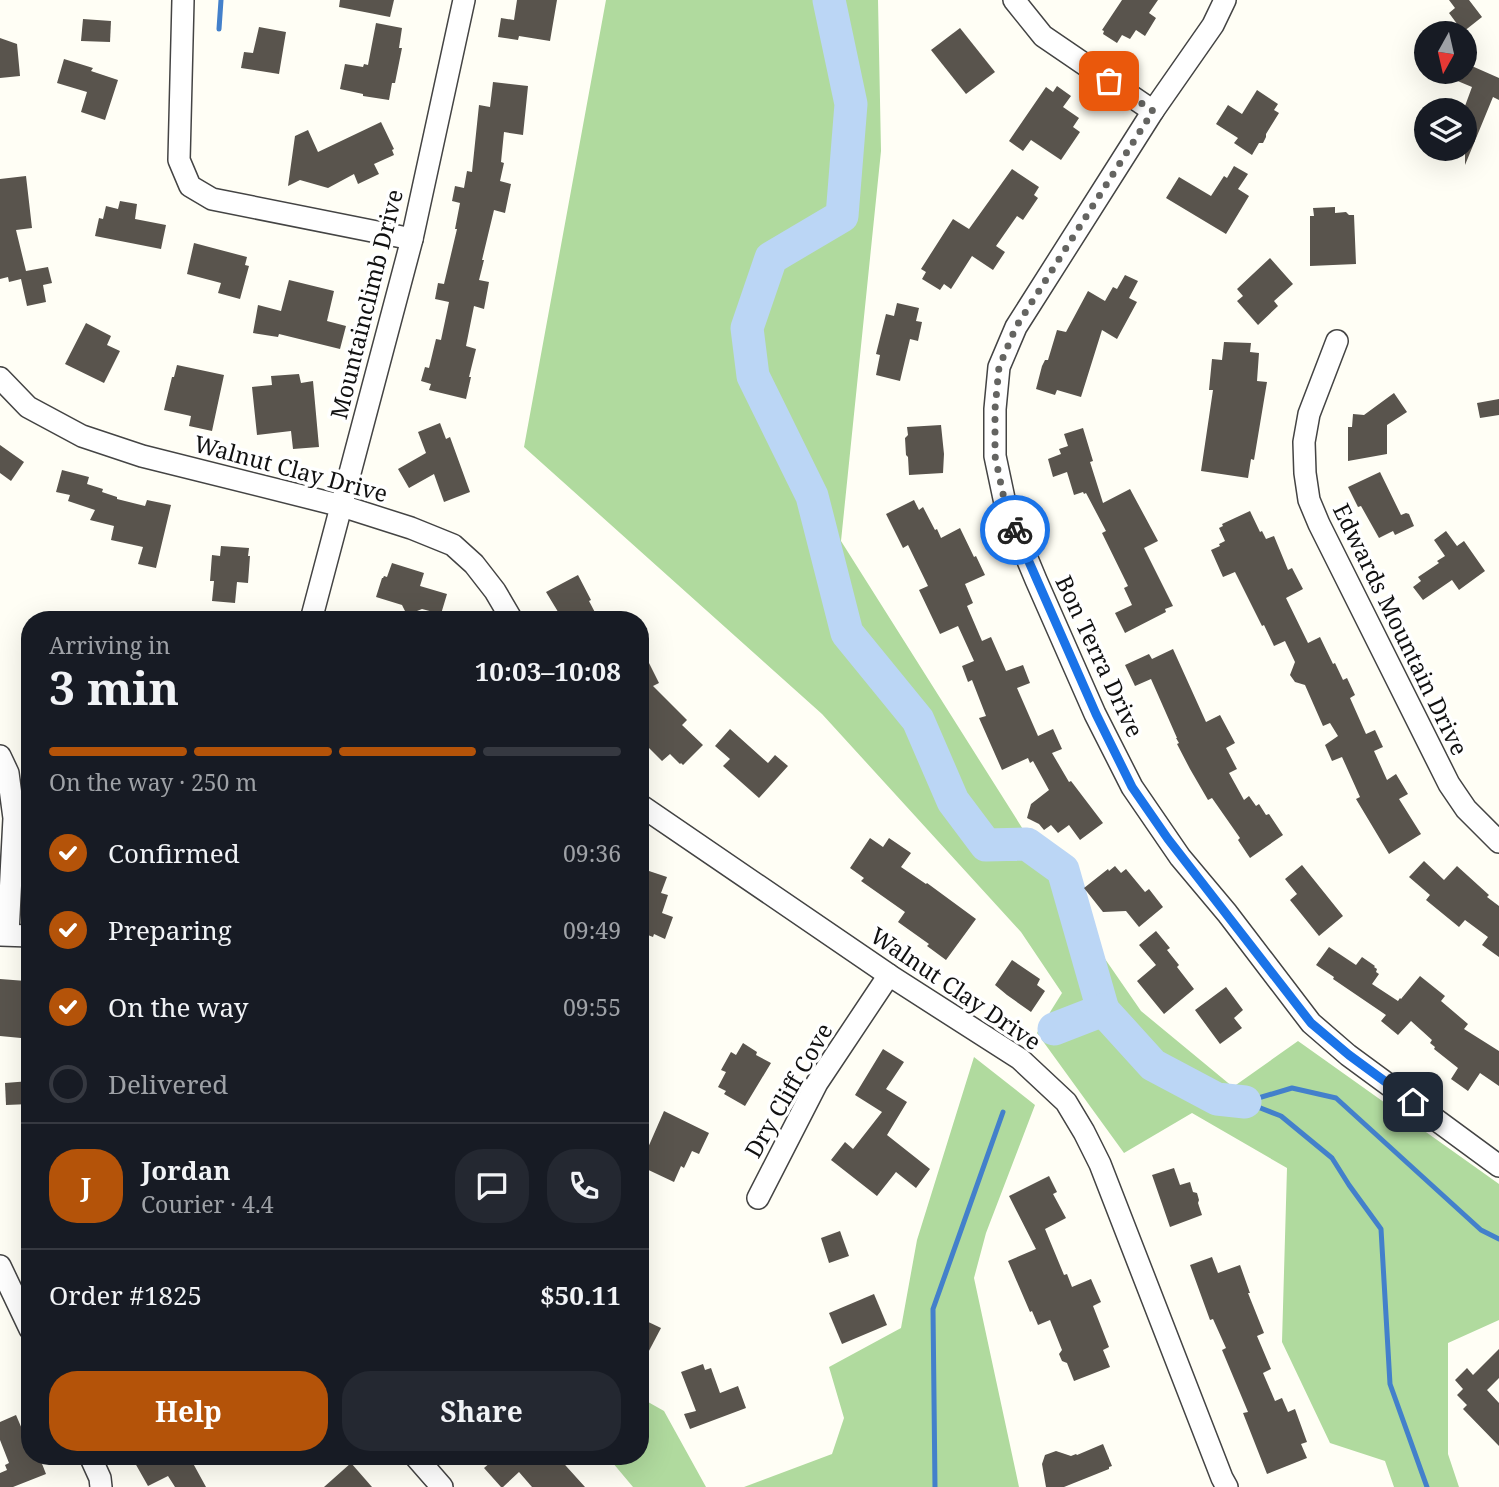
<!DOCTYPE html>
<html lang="en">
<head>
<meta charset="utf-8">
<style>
  :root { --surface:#171b24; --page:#242831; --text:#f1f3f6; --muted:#9ea1a6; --line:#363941; --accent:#b45309 }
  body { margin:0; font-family:"Noto Serif",serif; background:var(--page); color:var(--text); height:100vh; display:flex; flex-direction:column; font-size:26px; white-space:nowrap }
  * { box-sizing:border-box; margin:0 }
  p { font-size:23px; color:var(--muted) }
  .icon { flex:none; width:38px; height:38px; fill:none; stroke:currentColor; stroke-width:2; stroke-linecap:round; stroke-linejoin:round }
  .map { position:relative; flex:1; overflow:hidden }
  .side { position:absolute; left:21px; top:611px; width:628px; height:854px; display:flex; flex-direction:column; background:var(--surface); border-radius:28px; box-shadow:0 7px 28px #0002 }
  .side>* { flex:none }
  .needle { width:46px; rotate:188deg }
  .buttons { position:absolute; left:1414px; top:21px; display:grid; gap:14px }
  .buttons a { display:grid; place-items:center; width:63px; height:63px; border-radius:50%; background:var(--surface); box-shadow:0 7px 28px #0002; font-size:35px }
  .pin { position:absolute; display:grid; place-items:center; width:60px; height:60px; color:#fff; margin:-30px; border-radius:14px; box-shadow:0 4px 10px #0006 }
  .courier { position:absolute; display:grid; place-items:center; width:70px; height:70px; margin:-35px; border:5px solid #1a73e8; border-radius:50%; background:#fff; color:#222; box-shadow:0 2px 9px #0007 }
  .summary em { font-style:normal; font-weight:700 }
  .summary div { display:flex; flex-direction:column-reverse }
  .summary { display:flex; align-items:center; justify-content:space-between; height:119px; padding:0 28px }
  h1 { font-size:46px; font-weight:700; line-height:52px }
  .bar { display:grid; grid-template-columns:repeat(4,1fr); gap:10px 7px; align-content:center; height:84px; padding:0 28px }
  .bar i { height:9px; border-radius:5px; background:var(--line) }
  .bar .selected { background:var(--accent) }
  .bar p { grid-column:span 4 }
  .line { display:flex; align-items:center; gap:18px; padding:0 28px; border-top:2px solid var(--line) }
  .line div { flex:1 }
  .round { display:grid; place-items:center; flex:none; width:74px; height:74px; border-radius:28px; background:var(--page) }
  ol { padding:0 28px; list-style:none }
  li { display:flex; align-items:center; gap:21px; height:77px }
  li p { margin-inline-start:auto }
  li .icon { padding:7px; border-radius:50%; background:var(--accent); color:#fff; stroke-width:4 }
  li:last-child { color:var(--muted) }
  li i { width:38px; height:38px; border:4px solid var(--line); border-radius:50% }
  .primary-button { display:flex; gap:14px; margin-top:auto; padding:14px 28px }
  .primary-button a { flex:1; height:80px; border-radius:28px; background:var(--accent); color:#fff; font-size:28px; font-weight:700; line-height:80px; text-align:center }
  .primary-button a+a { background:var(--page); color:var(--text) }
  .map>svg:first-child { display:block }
  .forest { fill:#b0da9e }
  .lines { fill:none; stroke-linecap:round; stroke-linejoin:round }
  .stream { stroke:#4380cb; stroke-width:5 }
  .river { stroke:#bbd6f5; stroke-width:33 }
  .building { fill:#59544d }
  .minor-casing { stroke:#444; stroke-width:24 }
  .minor { stroke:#fff; stroke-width:21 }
  .done { stroke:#646461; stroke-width:7; stroke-dasharray:0 12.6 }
  .route { stroke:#1a73e8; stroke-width:9 }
  .labels { text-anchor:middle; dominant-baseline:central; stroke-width:7; stroke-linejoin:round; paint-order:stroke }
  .street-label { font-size:23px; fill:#111; stroke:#fff }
</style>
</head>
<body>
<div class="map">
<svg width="1499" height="1487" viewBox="0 0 1499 1487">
  <rect width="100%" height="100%" fill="#fffef5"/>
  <g class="forest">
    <polygon points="606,0 878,0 881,151 841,541 1103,956 1141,1011 1233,1087 1298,1041 1499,1184 1499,1320 1448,1343 1448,1454 1459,1487 1394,1487 1385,1461 1330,1443 1282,1342 1287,1168 1192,1113 1124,1153 1037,1033 1062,993 1021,932 822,714 524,447"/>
    <polygon points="974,1057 1035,1105 986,1233 974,1278 1019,1487 744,1487 832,1454 844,1418 829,1367 901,1328 917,1240"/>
    <polygon points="641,1398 664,1411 706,1487 633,1487 607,1456 640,1456"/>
  </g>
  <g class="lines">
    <g class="stream">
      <polyline points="219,29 221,0"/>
      <polyline points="1245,1102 1281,1116 1332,1158 1349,1185 1381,1229 1390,1384 1427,1487"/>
      <polyline points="1245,1102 1292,1088 1336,1098 1481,1230 1499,1239"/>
      <polyline points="935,1487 933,1309 1003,1112"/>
    </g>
    <g class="river">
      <polyline points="829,0 851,104 842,216 771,258 747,328 753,376 812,496 847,633 918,720 953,801 986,845 1027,844 1063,870 1103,1010 1054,1029"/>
      <polyline points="1103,1010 1153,1065 1217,1099 1245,1102"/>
    </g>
  </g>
  <g class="building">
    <polygon points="340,0 394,0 390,17 339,7"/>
    <polygon points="517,0 557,0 550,41 519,36 518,40 498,37 501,18 514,20"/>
    <polygon points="1122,0 1158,0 1149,13 1156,18 1145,36 1136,30 1130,39 1122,35 1117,43 1103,34 1104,31 1102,30"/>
    <polygon points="1449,0 1469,0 1482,17 1463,32 1449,13 1455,8"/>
    <polygon points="83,19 111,21 110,42 81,41"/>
    <polygon points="376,23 402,28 399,48 402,48 395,83 392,83 389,100 363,96 363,94 340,89 345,64 363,67 364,64 368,65"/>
    <polygon points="259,27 286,32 279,74 241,68 244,52 253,53"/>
    <polygon points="960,28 995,72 966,94 931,50"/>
    <polygon points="0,38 17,44 20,76 0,78"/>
    <polygon points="64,59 93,68 91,71 118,80 105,120 81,112 87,92 57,83"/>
    <polygon points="1465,63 1499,78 1499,100 1493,97 1465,165 1465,106 1472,87 1436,72 1465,72"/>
    <polygon points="493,82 528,86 523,135 504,132 501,162 504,163 500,181 511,184 505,213 494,210 482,260 484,260 479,280 489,282 484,309 474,306 466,346 476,349 469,377 471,377 466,399 429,390 431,384 421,381 425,367 429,368 436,339 441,340 449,302 435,299 438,283 444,284 457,229 455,229 460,203 452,201 455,186 464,188 467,171 472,172 479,105 490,107"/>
    <polygon points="1057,86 1071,96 1063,107 1079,118 1073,127 1080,132 1061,160 1031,140 1023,151 1009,141 1046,87 1053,92"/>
    <polygon points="1257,90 1278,104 1274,110 1279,113 1266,134 1266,137 1263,143 1259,143 1252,155 1234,143 1238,138 1216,124 1228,105 1242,114"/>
    <polygon points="381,122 394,149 392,150 394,155 374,164 379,174 358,184 354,174 328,188 300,180 288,186 295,136 308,130 318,152"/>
    <polygon points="1234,166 1248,174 1238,189 1249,196 1226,234 1166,198 1179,177 1211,196 1224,176 1227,178"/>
    <polygon points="1012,169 1039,187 1034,195 1038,198 1023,220 1017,216 996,246 1005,252 993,270 972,256 951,289 944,284 940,290 922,279 926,272 921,269 953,219 969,229"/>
    <polygon points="26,176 32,228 16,230 26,271 48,267 52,283 43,285 46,302 27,306 21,279 9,282 8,277 0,279 0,179"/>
    <polygon points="120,201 137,204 135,219 166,225 161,249 95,236 99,218 103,219 106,206 118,209"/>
    <polygon points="1335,207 1335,213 1346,212 1349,215 1354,215 1356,264 1310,266 1310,216 1314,216 1313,208"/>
    <polygon points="194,243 247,257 245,265 249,266 240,299 218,293 221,283 187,274"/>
    <polygon points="1270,258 1293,284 1274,301 1278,306 1258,325 1237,301 1243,296 1237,289"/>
    <polygon points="1125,275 1138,281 1129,298 1137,302 1117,339 1102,330 1081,397 1057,390 1055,395 1036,389 1042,366 1045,360 1048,360 1057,330 1066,332 1088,291 1105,301 1113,287 1117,289"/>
    <polygon points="289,280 334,291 327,321 346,326 340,349 279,334 278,337 253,333 258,305 281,311"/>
    <polygon points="897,303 919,308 916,321 922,322 918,341 910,339 900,381 876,375 880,355 876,354 886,314 894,316"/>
    <polygon points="86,323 111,336 107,345 120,351 104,383 65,364"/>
    <polygon points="1224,342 1251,343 1250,352 1259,353 1257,381 1267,382 1254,460 1251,459 1248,478 1201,471 1213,390 1209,390 1212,359 1222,360"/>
    <polygon points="177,365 224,375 212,431 189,426 191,416 164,410 172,377 174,377"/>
    <polygon points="299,374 301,383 313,381 319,447 293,449 291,431 257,435 252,387 272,385 271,376"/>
    <polygon points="1394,393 1407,412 1387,425 1387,454 1348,461 1348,427 1352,427 1353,414 1364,415"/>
    <polygon points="1499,399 1499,415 1480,418 1477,403"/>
    <polygon points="440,423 446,439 450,437 470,492 444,502 434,474 409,488 398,469 426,453 418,432"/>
    <polygon points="941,425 944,454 943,473 909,475 908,457 906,455 905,438 908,435 907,427"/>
    <polygon points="1083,428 1093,461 1090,462 1103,503 1130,489 1158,541 1144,548 1173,606 1165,609 1166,612 1125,633 1115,613 1132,605 1124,588 1128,586 1102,533 1106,531 1086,493 1084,494 1083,492 1074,495 1067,472 1053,477 1048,459 1061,454 1059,449 1068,446 1064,434"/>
    <polygon points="0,445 24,462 11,481 0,473"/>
    <polygon points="62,470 89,477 87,484 103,489 102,492 117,497 117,499 145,506 147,500 171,505 156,568 138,564 143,547 111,540 114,526 90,520 95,510 68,501 70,495 56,492"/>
    <polygon points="1380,472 1401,515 1406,513 1409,514 1414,526 1395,535 1393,531 1379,538 1361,506 1358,507 1348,487"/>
    <polygon points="914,500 919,510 923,507 935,530 937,529 941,538 960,528 974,557 976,556 985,575 965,584 973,603 967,606 982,641 991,637 1006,671 1023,665 1030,683 1017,688 1038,736 1053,729 1062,749 1052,753 1069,782 1071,781 1103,823 1080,840 1069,825 1058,833 1051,825 1044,830 1039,824 1027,818 1031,804 1049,790 1033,761 1030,763 1028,758 1002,770 979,718 986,716 972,680 968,682 962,666 974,661 958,626 940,634 919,590 928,586 908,545 903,548 886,514"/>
    <polygon points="1250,511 1260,532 1262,531 1266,539 1274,536 1288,570 1292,568 1303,589 1286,598 1308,643 1320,637 1333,664 1335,663 1343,680 1347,678 1355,695 1350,698 1366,734 1375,730 1383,747 1374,751 1387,780 1396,774 1408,794 1399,799 1421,834 1389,854 1356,799 1360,797 1342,757 1332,761 1325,745 1338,736 1330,723 1323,726 1305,685 1295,682 1290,675 1295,662 1285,641 1274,646 1264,625 1262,626 1235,572 1223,577 1211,550 1220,546 1219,544 1225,541 1219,528 1223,526 1222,524"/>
    <polygon points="1446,531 1457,546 1464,541 1485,571 1459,590 1452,580 1423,600 1413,587 1421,581 1418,577 1439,563 1437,561 1445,556 1434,540"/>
    <polygon points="221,546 249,548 248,556 250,556 248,583 237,582 235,603 212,601 214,581 210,581 212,555 220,556"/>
    <polygon points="392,563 424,573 420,586 447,594 441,614 422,609 412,613 405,611 402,605 376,597 382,578 383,578 384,576 387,577"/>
    <polygon points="578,575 591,600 589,601 599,620 563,620 546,592"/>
    <polygon points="640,645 659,683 653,686 687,720 682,725 703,745 683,765 681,763 680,764 670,754 662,761 640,739"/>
    <polygon points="1173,649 1206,722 1220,715 1235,743 1226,748 1237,769 1229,773 1244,800 1249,796 1256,806 1259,804 1266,815 1269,814 1283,835 1250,858 1238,840 1240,838 1212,798 1208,800 1190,769 1177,744 1179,743 1176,738 1177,738 1151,679 1135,686 1125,665 1149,654 1152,659"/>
    <polygon points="730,729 768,763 775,755 788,766 759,798 723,766 730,759 715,746"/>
    <polygon points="870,838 883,847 889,838 911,853 901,867 926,884 927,883 976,919 946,960 927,946 929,944 898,922 905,912 861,881 864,878 850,868"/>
    <polygon points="1424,861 1444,880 1457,866 1489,895 1487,897 1499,906 1499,957 1482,945 1488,937 1465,920 1459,927 1426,900 1430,895 1409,877"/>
    <polygon points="1302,865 1343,916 1319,936 1290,900 1297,894 1285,879"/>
    <polygon points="1115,866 1121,873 1126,869 1145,892 1149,889 1163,907 1139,927 1126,911 1103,912 1084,888 1108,869 1109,871"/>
    <polygon points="640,868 667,877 661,893 668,895 662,913 673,917 665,939 654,934 653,937 640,932"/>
    <polygon points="1156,931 1170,948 1167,950 1179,965 1177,967 1194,989 1164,1014 1137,981 1156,965 1139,945"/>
    <polygon points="1329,947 1356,965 1362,957 1375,966 1374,967 1377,969 1376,972 1379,974 1372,984 1398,1001 1400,998 1401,999 1420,976 1445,996 1441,1001 1468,1024 1464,1029 1499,1051 1499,1086 1480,1073 1468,1091 1451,1079 1458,1068 1434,1049 1435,1047 1430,1043 1432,1040 1411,1021 1398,1035 1381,1021 1386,1015 1333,979 1334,977 1316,965"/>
    <polygon points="1012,960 1040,979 1037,985 1045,991 1031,1012 1007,995 995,985"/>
    <polygon points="0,979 26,981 21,1038 0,1036"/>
    <polygon points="1226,987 1243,1010 1234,1018 1242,1028 1220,1044 1195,1010"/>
    <polygon points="743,1043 757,1052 756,1055 771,1063 745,1106 724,1094 726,1091 718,1087 726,1072 721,1070 731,1052 736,1055"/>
    <polygon points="883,1049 904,1062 886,1089 907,1102 887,1135 930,1169 916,1188 896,1172 877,1196 831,1160 845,1142 853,1149 882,1112 855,1095"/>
    <polygon points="30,1081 30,1104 6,1105 5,1083"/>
    <polygon points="664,1111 709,1133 699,1154 692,1151 684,1168 681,1166 674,1182 640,1166"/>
    <polygon points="1174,1168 1180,1185 1190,1182 1193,1192 1197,1193 1199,1200 1198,1203 1202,1215 1170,1227 1152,1175"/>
    <polygon points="1049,1176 1057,1192 1053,1194 1066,1218 1045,1229 1064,1275 1067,1274 1072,1287 1091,1279 1101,1302 1093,1306 1109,1347 1103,1350 1110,1367 1074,1381 1067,1363 1062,1361 1059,1354 1062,1350 1050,1320 1038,1325 1032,1311 1030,1312 1008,1261 1036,1249 1009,1196"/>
    <polygon points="840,1231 849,1256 829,1263 821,1238"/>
    <polygon points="1212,1257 1218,1273 1240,1265 1250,1293 1248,1293 1264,1333 1257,1336 1271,1369 1263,1373 1275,1401 1282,1398 1288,1412 1295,1409 1307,1442 1301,1444 1307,1458 1267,1474 1243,1413 1248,1412 1222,1350 1226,1348 1213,1319 1210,1320 1190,1265"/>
    <polygon points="874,1294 887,1325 842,1344 829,1313"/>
    <polygon points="640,1318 661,1328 640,1368"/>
    <polygon points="1499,1349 1499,1378 1487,1390 1499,1403 1499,1446 1463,1409 1467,1405 1457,1395 1463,1389 1455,1380 1467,1368 1473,1375"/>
    <polygon points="703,1364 705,1370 711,1368 720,1393 738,1386 746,1408 690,1429 684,1414 696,1411 681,1372"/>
    <polygon points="16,1415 25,1436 30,1435 30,1456 39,1456 46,1474 13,1487 0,1487 0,1473 7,1470 5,1465 9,1463 0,1440 0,1422"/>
    <polygon points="1103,1444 1112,1466 1109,1467 1109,1469 1064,1487 1046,1487 1042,1464 1045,1455 1056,1451 1071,1456 1076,1454 1077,1455"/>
    <polygon points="150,1456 189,1456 206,1487 175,1487 168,1476 148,1486 135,1463"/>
    <polygon points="498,1456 557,1456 585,1487 532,1487 519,1472 503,1487 501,1487 484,1468"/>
    <polygon points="351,1463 372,1487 324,1487"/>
  </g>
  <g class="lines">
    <defs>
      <g id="minor">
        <polyline points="183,0 179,160 190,186 212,199 412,239"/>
        <polyline points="1014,0 1043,36 1153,111"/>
        <polyline points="1225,0 1213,25 1153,111 1016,327 999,367 995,409 995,456 1006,508 1036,580 1095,714 1132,787 1180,857 1227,913 1311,1023 1348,1055 1499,1166"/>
        <polyline points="1337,341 1309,414 1304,442 1305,473 1309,500 1319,524 1449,784 1466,809 1499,842"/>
        <polyline points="0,378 28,407 82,436 142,456 342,506 411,528 453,545 474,564 495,591 512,620"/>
        <polyline points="311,620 412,239 464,0"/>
        <polyline points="0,756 8,773 14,818 8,934"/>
        <polyline points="640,805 889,975 1020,1059 1066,1102 1084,1132 1100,1164 1222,1478 1227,1487"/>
        <polyline points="0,935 30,936"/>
        <polyline points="758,1198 817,1083 889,975"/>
        <polyline points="0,1266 30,1329"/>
        <polyline points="90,1456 100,1478 101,1487"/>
        <polyline points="415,1456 442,1487"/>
      </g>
    </defs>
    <use href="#minor" class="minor-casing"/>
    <use href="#minor" class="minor"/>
  </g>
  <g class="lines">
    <polyline class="done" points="1015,530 1006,508 995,456 995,409 999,367 1016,327 1153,111 1109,81"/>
    <polyline class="route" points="1015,530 1096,714 1132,787 1168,839 1311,1023 1349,1055 1413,1102"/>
  </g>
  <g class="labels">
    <g class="street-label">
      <text transform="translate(366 304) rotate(-76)">Mountainclimb Drive</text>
      <text transform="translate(291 468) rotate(15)">Walnut Clay Drive</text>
      <text transform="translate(1401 629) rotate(64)">Edwards Mountain Drive</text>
      <text transform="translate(1100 656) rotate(65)">Bon Terra Drive</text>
      <text transform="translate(956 988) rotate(34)">Walnut Clay Drive</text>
      <text transform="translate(788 1090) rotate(-60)">Dry Cliff Cove</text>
    </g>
  </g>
</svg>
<div class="buttons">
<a><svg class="needle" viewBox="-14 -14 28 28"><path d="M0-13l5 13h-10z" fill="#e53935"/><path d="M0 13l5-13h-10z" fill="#9ea1a6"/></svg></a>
<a><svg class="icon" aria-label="layers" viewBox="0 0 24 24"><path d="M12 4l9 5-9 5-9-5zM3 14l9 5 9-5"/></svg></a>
</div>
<div class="pin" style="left:1109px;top:81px;background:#ea580c"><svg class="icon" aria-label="bag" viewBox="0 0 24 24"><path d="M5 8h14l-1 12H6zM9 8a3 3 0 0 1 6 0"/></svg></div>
<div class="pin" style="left:1413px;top:1102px;background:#1f2937"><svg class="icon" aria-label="home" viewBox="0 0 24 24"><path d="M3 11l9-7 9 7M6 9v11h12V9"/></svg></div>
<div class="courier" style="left:1015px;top:530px"><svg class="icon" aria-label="bike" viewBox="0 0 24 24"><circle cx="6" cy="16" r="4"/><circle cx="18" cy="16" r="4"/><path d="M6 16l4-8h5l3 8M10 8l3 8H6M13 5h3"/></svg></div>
<section class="side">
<div class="summary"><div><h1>3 min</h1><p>Arriving in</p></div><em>10:03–10:08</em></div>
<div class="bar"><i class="selected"></i><i class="selected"></i><i class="selected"></i><i></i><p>On the way · 250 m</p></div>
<ol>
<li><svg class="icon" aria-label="check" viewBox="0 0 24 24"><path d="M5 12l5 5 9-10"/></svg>Confirmed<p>09:36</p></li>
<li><svg class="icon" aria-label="check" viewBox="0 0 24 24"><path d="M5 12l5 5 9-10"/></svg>Preparing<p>09:49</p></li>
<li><svg class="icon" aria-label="check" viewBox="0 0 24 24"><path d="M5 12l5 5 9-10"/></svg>On the way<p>09:55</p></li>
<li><i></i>Delivered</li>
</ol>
<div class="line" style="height:126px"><b class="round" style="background:var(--accent);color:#fff">J</b><div><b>Jordan</b><p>Courier · 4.4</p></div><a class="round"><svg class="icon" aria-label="chat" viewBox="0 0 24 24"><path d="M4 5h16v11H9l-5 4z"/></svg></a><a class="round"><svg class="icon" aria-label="phone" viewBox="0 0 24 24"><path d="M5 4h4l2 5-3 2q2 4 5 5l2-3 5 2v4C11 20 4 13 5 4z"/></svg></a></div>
<div class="line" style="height:91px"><div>Order #1825</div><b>$50.11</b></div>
<div class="primary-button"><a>Help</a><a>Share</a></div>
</section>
</div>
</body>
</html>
